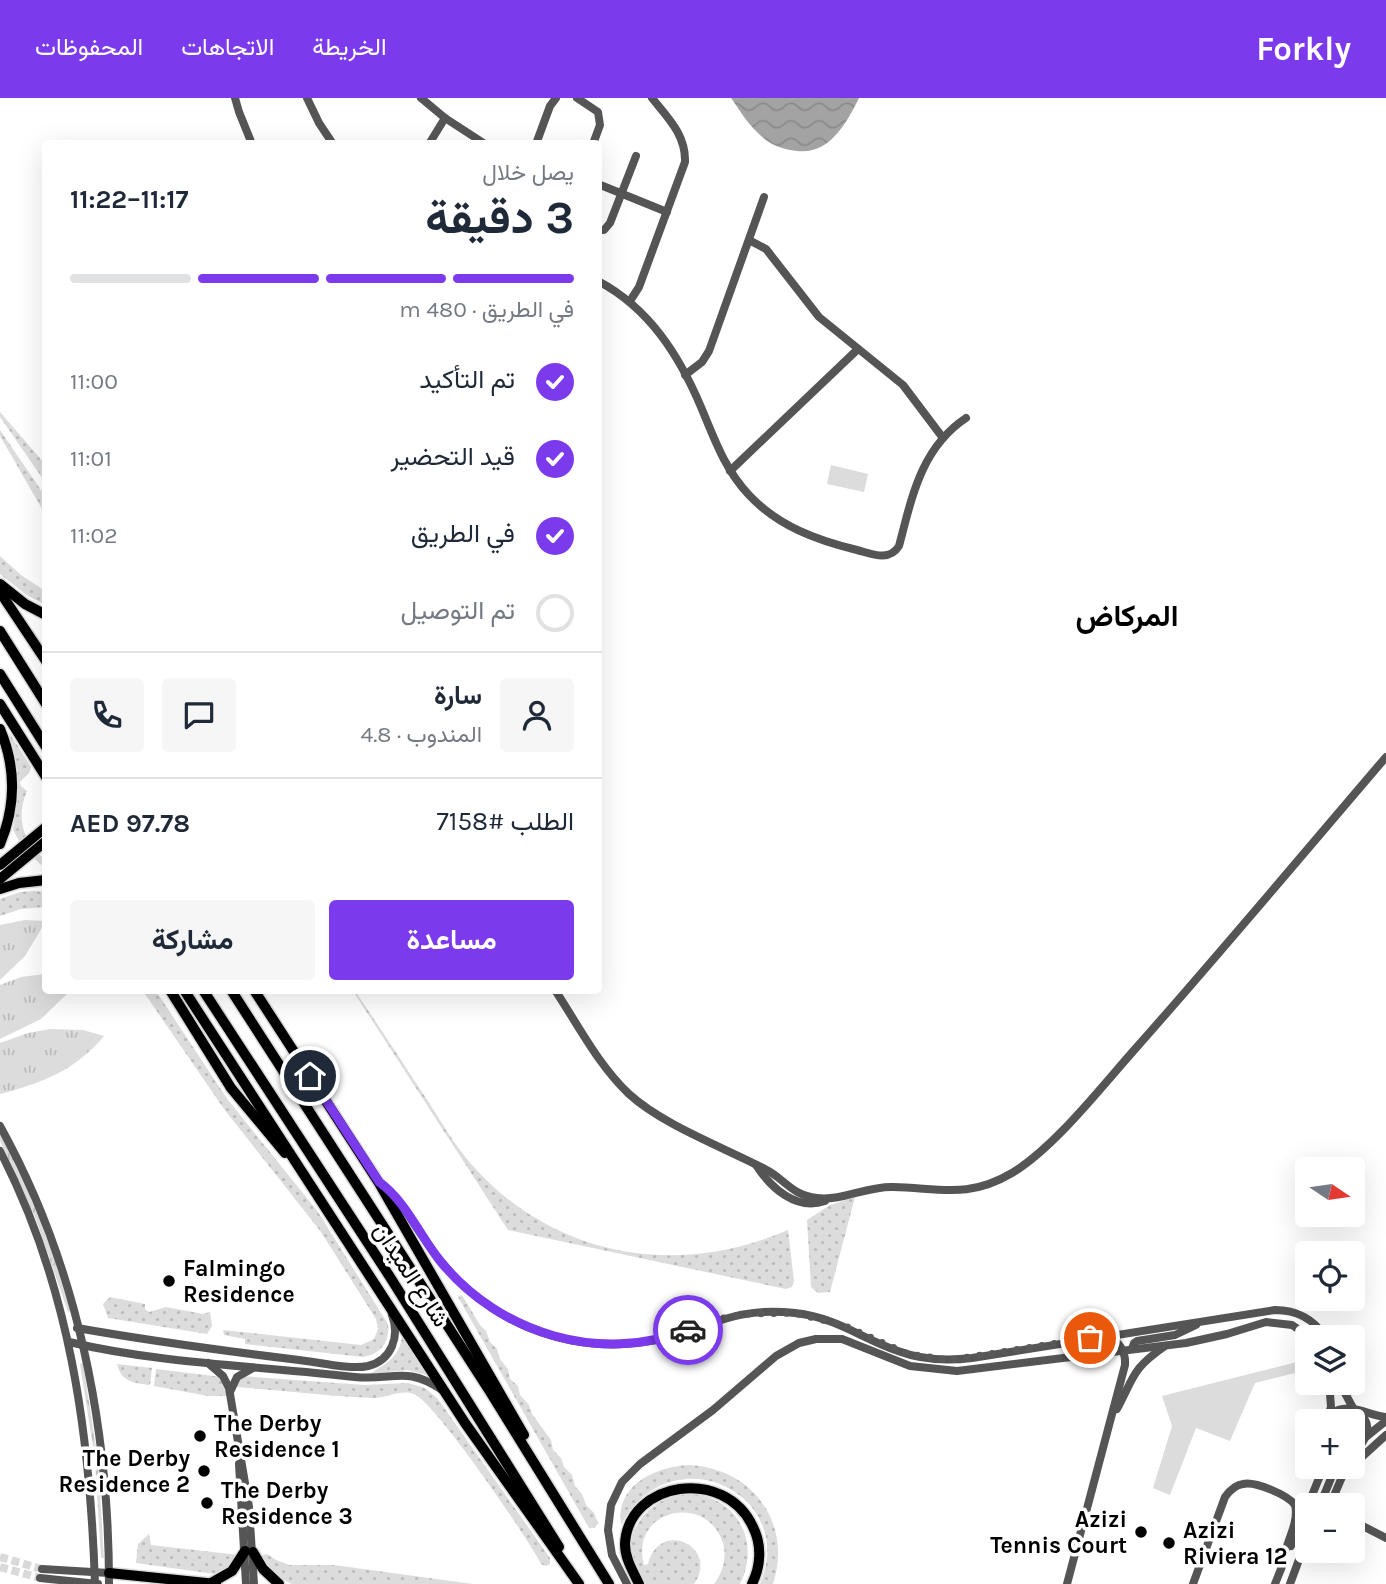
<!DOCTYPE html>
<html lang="ar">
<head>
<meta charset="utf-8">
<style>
  :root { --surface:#fff; --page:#f6f6f7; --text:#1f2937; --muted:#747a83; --line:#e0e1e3; --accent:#7c3aed }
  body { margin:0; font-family:Karla,Vazirmatn,sans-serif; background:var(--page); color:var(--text); direction:rtl; height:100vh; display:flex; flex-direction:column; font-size:26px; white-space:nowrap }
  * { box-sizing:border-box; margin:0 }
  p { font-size:23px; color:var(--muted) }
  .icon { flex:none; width:38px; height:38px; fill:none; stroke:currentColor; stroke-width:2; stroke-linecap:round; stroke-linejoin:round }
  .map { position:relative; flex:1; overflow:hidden; direction:ltr }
  .sheet { position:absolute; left:42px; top:42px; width:560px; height:854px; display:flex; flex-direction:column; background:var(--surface); border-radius:7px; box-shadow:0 7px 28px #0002; direction:rtl }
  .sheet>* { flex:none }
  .needle { width:46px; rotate:103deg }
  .fabs { position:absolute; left:1295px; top:1059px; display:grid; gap:14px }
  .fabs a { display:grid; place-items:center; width:70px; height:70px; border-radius:7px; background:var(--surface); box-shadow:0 7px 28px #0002; font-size:35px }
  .pin { position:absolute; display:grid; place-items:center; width:60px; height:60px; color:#fff; margin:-30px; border:4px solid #fff; border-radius:50%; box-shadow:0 2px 7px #0007 }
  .courier { position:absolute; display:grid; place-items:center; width:70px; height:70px; margin:-35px; border:5px solid #7c3aed; border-radius:50%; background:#fff; color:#222; box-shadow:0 2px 9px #0007 }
  .overview em { font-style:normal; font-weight:700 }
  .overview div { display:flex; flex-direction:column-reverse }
  .overview { display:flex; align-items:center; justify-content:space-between; height:119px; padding:0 28px }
  h1 { font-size:46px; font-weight:700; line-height:52px }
  .bar { display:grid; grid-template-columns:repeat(4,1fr); gap:10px 7px; align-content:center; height:84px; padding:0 28px }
  .bar i { height:9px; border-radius:5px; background:var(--line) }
  .bar .current { background:var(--accent) }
  .bar p { grid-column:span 4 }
  .line { display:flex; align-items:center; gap:18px; padding:0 28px; border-top:2px solid var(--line) }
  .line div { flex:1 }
  .round { display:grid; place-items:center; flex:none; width:74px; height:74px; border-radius:7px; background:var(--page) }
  ol { padding:0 28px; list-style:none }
  li { display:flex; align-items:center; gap:21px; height:77px }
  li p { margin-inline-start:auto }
  li .icon { padding:7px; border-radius:50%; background:var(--accent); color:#fff; stroke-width:4 }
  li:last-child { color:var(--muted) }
  li i { width:38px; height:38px; border:4px solid var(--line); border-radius:50% }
  .cta { display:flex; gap:14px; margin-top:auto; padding:14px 28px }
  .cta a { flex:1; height:80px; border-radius:7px; background:var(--accent); color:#fff; font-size:28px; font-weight:700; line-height:80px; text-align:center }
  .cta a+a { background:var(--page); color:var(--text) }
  header { display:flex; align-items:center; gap:42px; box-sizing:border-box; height:98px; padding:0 35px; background:var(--accent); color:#fff }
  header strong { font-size:33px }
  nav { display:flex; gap:38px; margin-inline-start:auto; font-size:24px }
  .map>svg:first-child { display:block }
  .grass { fill:url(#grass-tufts) }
  .park { fill:#dcdcdc }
  .garden { fill:url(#garden-dots) }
  .water { fill:url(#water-waves) }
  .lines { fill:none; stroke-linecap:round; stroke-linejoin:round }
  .minor-tunnel { stroke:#d9d9d9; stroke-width:8; stroke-dasharray:8 4; stroke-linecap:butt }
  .major-casing { stroke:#dbdbdb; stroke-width:13 }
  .minor { stroke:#555; stroke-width:8 }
  .major { stroke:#000; stroke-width:10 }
  .done { stroke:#595959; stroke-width:7; stroke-dasharray:0 12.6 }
  .route { stroke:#7c3aed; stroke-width:9 }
  .poi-dot { fill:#000; stroke:#fff; stroke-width:2.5 }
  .labels { text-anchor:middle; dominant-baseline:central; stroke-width:7; stroke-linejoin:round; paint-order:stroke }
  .poi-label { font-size:23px; font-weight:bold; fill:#000; stroke:#fff; text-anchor:start }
  .street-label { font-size:23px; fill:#000; stroke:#fff }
  .district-label { font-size:30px; font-weight:bold; fill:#000; stroke:#fff }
</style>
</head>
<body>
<header>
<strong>Forkly</strong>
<nav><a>الخريطة</a><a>الاتجاهات</a><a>المحفوظات</a></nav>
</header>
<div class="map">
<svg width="1386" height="1486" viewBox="0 0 1386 1486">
  <defs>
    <pattern id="grass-tufts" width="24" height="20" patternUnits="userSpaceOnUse" patternTransform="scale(1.75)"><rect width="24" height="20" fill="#dcdcdc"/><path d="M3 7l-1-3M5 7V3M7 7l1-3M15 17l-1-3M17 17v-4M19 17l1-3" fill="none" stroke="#bbb"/></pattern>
    <pattern id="garden-dots" width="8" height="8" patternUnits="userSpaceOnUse" patternTransform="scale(1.75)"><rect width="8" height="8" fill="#dcdcdc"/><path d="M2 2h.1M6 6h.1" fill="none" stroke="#bbb" stroke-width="1.8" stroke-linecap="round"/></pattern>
    <pattern id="water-waves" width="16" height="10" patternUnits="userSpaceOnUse" patternTransform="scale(1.75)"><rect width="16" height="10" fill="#a3a3a3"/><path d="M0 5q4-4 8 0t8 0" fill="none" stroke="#8b8b8b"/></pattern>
  </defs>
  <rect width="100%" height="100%" fill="#fff"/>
  <g class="grass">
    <polygon points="25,822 46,823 25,858 0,882 0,827"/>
    <polygon points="45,876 46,892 69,894 41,921 0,941 0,887 21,879"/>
    <path d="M 50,931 L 83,932 L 104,938 C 76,972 42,985 0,996 L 0,945 L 28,935 Z"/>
    <path d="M 0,1034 C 30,1092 52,1151 71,1213 L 68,1214 L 35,1119 L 0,1043 Z"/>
    <polygon points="83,1265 98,1362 104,1460 101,1460 95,1362 80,1266"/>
  </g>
  <g class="park">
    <polygon points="831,367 868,376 864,394 827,386"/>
    <polygon points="1305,1262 1307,1272 1255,1285 1230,1343 1196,1330 1170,1397 1153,1390 1172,1328 1162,1298"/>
  </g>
  <g class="garden">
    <polygon points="0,314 45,366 45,384 0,319"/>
    <polygon points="0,332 45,398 45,416 0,338"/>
    <polygon points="0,458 21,477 45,493 45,507 25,496 0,476"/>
    <path d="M 9,634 L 31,669 L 29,675 L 20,684 L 21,688 L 27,693 C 16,718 22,745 45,761 L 45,770 L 24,752 L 13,732 L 18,697 L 18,675 Z"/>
    <polygon points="34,793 45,794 45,809 21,811 0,818 0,801 20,794"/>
    <path d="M 143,893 L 156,893 L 228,1002 L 318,1114 L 388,1226 C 390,1244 381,1256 363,1259 L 245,1246 L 245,1241 L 224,1237 L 223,1232 L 361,1247 L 374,1241 L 378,1231 L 376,1221 L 321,1134 L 224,1011 Z"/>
    <path d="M 353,893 L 355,893 C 379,928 402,964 426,1000 C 440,1022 454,1046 471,1066 C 553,1159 676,1181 788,1132 L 794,1183 L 792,1189 L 786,1191 L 508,1132 Z"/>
    <polygon points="855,1099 830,1194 818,1195 811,1189 807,1122 830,1107"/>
    <polygon points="462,1197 480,1227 486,1233 490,1244 497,1251 500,1261 508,1271 510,1281 518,1288 520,1297 529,1307 532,1316 551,1342 553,1352 561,1360 564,1369 572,1377 575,1388 582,1396 586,1407 594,1415 598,1425 595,1430 589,1430 458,1199"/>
    <polygon points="110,1199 145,1206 145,1211 149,1214 166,1209 203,1216 210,1214 212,1228 207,1236 108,1220 103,1206"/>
    <path d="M 402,1236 L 431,1278 L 407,1272 L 370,1276 C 385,1266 401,1259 402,1236 Z"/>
    <path d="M 117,1266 L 152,1270 L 150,1287 C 134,1285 121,1284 117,1266 Z"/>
    <polygon points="156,1271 222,1279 227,1298 208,1298 154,1288"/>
    <path d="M 242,1278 L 364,1287 L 408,1285 L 425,1290 L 438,1301 L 550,1460 L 550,1466 L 546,1468 L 541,1466 C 528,1440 435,1304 414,1296 C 400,1291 387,1300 373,1300 C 327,1298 280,1292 235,1289 Z"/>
    <path d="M 689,1367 C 752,1370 793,1425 773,1486 L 760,1486 C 799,1396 671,1334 621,1427 C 615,1387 655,1369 689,1367 Z"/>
    <path d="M 679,1396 C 732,1391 763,1440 740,1486 L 714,1486 C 723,1474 727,1459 723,1445 C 707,1394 629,1411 644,1467 L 648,1466 C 660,1420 720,1449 694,1486 L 643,1486 C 639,1478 633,1469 631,1461 C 625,1430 651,1403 679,1396 Z"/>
    <polygon points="149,1436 151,1447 239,1457 222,1477 136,1465 138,1446"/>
    <polygon points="267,1456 276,1462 290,1467 334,1467 473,1486 292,1486 272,1476 259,1458"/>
  </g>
  <path class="water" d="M 731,0 L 859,0 C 846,26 829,57 797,53 C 780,51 770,47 758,35 C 747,25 739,11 731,0 Z"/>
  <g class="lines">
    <g class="minor-tunnel">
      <polyline points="0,1459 42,1471"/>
      <polyline points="0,1469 40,1480"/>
    </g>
    <defs>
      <g id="major">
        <polyline points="0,486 25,506 46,517"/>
        <polyline points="0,494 46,563"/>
        <polyline points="0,533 46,606"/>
        <polyline points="0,576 46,649"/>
        <polyline points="0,606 46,679"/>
        <path d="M 0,631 C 16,669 16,708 0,746"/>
        <polyline points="0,767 46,729"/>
        <polyline points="0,781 46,743"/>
        <polyline points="0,791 19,785 46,782"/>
        <polyline points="170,892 231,990 285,1055"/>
        <polyline points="184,892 465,1325 579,1486"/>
        <polyline points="203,892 390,1179 559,1449"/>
        <polyline points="231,892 489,1292 609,1486"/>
        <polyline points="254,892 379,1085 524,1337"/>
        <polyline points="253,1454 263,1471 279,1486"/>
        <polyline points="109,1475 216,1486"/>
        <polyline points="211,1485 232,1473 245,1453"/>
        <path d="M 639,1486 C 633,1473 625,1461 625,1446 C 628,1383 725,1368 753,1429 C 762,1447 761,1468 752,1486"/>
      </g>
    </defs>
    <use href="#major" class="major-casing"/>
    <g class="minor">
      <polyline points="235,0 239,14 252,46"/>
      <polyline points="307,0 319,25 333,46"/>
      <polyline points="421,0 445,20 485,46"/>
      <polyline points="577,0 598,14 600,27 593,46"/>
      <polyline points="429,46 445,20"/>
      <polyline points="536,46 550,8 556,0"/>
      <polyline points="598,86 667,114"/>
      <polyline points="598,132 604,132 610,125 636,58"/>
      <polyline points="749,142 766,151 819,219 903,287 943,340"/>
      <path d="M 598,183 C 649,210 679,257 701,309 C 714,340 725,372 749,397 C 778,428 816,442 857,452 C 872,456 889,464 899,448 C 912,399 921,350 966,320"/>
      <path d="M 630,203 L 639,189 L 685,64 C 686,37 668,20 652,0"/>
      <polyline points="685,277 702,264 709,253 764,99"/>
      <polyline points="730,373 858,251"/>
      <path d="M 555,892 C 578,927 599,968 629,996 C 663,1027 723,1049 765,1071 C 785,1081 791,1097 817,1100 C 843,1103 867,1088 893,1089 C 940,1090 968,1101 1012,1075 C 1055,1049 1102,988 1136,950 C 1221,854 1303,756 1386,659"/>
      <path d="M 0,1028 C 77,1167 109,1327 109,1486"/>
      <path d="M 0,1053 C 70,1188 90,1336 95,1486"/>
      <path d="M 756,1067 C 771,1090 796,1113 825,1103"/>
      <path d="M 382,1086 C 398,1099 409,1119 421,1136 C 438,1161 456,1184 481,1202 C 534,1243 607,1257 672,1238 C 718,1224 744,1209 795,1215 C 838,1220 860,1240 898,1253 C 922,1262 947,1263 972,1260 L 1275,1212 C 1296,1212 1314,1221 1325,1239"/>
      <path d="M 77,1230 C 151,1243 225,1253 299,1262 C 318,1264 350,1272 368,1268 C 392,1262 400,1238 392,1217"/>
      <path d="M 69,1244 C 162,1266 260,1268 355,1279 C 393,1283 406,1267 442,1292"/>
      <polyline points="1132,1251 1134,1245 1137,1243 1175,1237 1196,1227"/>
      <polyline points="208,1265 223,1278 229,1290 249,1409 254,1486"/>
      <polyline points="1339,1284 1353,1310"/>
      <polyline points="230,1294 237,1279 253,1270"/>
      <path d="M 1117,1311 C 1135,1277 1132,1271 1165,1248"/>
      <path d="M 1331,1316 C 1348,1303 1367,1317 1386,1319"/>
      <polyline points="1326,1323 1331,1309 1329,1284"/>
      <polyline points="1367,1338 1386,1323"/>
      <path d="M 1353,1352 C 1369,1343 1372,1328 1360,1314"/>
      <polyline points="239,1366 246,1486"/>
      <polyline points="1353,1367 1386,1337"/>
      <polyline points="1308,1407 1324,1368"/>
      <polyline points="1320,1407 1336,1368"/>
      <polyline points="1330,1407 1342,1379 1350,1368"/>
      <polyline points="1353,1423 1386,1440"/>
      <polyline points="1291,1448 1307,1409"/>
      <polyline points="42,1471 109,1475"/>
      <polyline points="40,1480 98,1486"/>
      <polyline points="627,1486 612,1457 608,1432 611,1407 622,1384 640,1366 713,1312 776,1258 799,1245 816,1241 842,1241 910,1268 957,1273 1186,1245 1227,1236 1266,1224 1292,1227 1310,1239"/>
      <path d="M 1067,1486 L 1125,1267 C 1126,1253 1119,1244 1108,1238"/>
      <path d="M 1193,1486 L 1225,1399 C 1230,1392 1235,1387 1243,1386 C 1255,1383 1288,1397 1295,1407 C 1300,1426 1283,1449 1281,1470"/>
      <polyline points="1275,1486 1283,1466"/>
      <polyline points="1290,1486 1307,1440"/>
    </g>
    <use href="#major" class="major"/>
  </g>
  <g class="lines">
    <polyline class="done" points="688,1232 719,1221 743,1216 794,1215 843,1227 908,1256 950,1262 1090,1240"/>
    <path class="route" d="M 310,978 L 379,1084 C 406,1103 421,1140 441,1164 C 500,1236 600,1266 688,1232"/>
  </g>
  <g class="poi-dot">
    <circle cx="169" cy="1183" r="7"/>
    <circle cx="200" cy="1338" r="7"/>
    <circle cx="204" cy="1373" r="7"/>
    <circle cx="207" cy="1405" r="7"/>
    <circle cx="1141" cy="1434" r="7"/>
    <circle cx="1169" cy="1445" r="7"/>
  </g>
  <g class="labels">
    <g class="poi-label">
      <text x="183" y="1170">Falmingo<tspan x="183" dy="26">Residence</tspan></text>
      <text x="214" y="1325">The Derby<tspan x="214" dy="26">Residence 1</tspan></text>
      <text x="190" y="1360" text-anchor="end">The Derby<tspan x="190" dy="26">Residence 2</tspan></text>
      <text x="221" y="1392">The Derby<tspan x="221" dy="26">Residence 3</tspan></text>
      <text x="1127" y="1421" text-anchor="end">Azizi<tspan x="1127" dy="26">Tennis Court</tspan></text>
      <text x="1183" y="1432">Azizi<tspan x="1183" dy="26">Riviera 12</tspan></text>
    </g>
    <g class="street-label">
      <text transform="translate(411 1177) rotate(57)">شارع الميدان</text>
    </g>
    <g class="district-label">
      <text x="1127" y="518">المركاض</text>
    </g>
  </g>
</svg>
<div class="fabs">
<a><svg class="needle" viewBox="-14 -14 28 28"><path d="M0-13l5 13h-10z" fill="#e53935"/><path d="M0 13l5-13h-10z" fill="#747a83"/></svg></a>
<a><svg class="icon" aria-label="locate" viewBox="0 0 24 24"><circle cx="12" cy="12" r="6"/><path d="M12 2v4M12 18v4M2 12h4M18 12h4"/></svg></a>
<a><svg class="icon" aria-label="layers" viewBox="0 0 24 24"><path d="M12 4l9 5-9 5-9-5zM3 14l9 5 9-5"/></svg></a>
<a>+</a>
<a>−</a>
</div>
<div class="pin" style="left:1090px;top:1240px;background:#ea580c"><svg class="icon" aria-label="bag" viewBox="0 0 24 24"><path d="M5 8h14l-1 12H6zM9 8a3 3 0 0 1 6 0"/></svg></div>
<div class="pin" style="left:310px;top:978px;background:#1f2937"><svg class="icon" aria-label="home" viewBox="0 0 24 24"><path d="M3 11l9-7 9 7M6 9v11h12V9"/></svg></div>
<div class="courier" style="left:688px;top:1232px"><svg class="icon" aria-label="car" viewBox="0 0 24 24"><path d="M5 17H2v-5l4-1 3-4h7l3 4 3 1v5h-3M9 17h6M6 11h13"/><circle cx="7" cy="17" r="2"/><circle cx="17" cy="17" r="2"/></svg></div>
<section class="sheet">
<div class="overview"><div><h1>3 دقيقة</h1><p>يصل خلال</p></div><em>11:17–11:22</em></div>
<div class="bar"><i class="current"></i><i class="current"></i><i class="current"></i><i></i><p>في الطريق · 480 m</p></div>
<ol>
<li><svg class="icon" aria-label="check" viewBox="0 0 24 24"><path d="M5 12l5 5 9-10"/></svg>تم التأكيد<p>11:00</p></li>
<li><svg class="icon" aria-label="check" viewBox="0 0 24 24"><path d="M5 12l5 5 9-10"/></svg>قيد التحضير<p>11:01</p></li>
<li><svg class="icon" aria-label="check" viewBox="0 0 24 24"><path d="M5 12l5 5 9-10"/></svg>في الطريق<p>11:02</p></li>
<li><i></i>تم التوصيل</li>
</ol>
<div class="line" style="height:126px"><a class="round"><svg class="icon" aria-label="person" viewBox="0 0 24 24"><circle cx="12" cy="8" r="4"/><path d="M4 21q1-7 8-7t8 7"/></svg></a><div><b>سارة</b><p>المندوب · 4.8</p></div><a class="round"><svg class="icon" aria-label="chat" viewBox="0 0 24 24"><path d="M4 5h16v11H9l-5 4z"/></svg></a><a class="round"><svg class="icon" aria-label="phone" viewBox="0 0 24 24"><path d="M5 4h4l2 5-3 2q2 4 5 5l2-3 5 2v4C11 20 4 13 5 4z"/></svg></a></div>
<div class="line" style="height:91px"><div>الطلب #7158</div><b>AED 97.78</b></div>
<div class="cta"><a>مساعدة</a><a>مشاركة</a></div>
</section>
</div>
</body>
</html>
